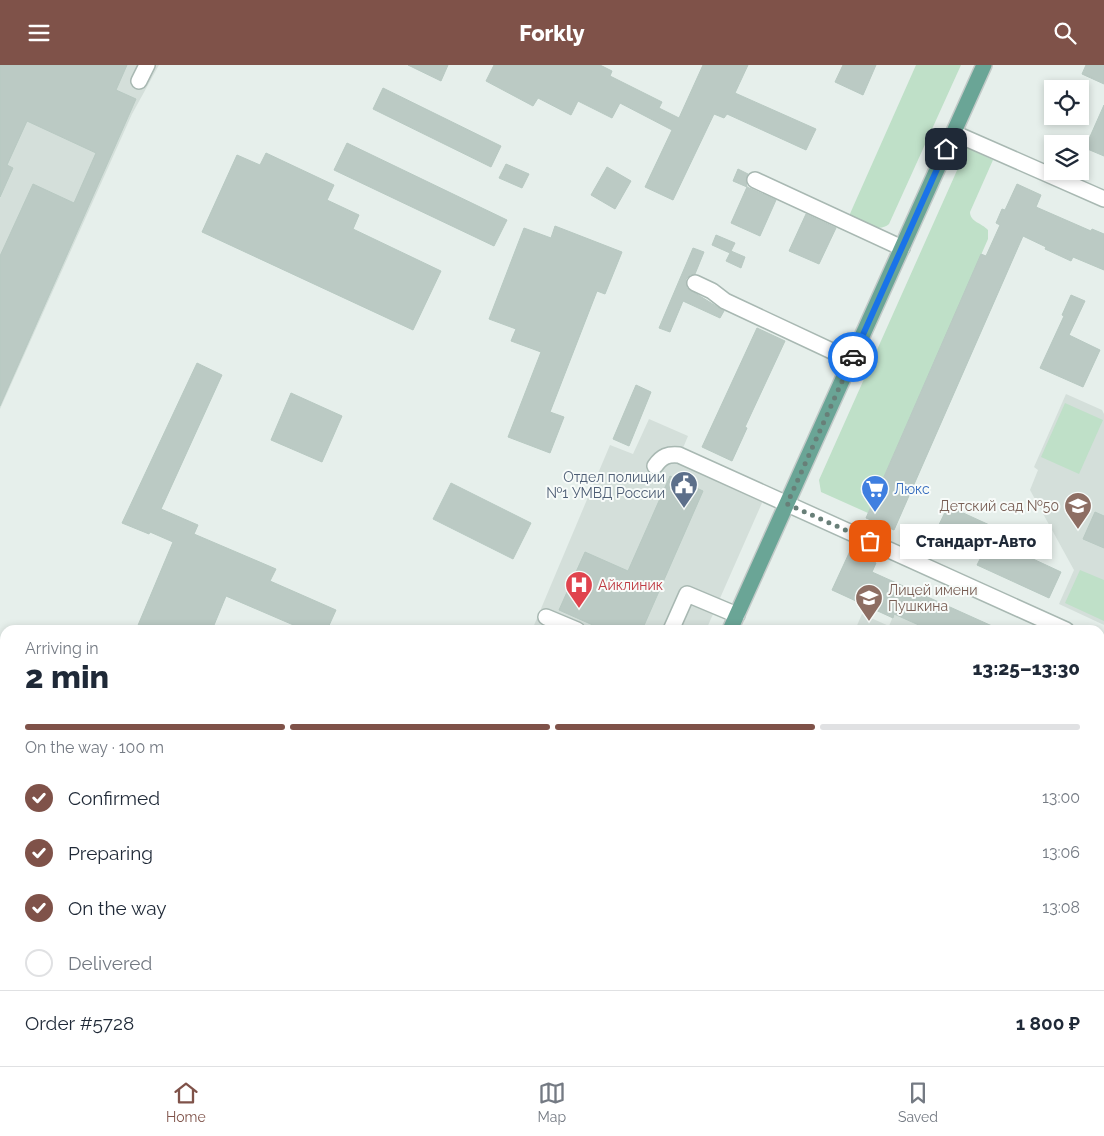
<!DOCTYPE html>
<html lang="en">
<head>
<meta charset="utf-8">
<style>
  :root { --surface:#fff; --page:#f2f2f3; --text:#1f2937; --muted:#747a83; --line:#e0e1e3; --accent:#7f5249 }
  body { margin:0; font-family:Raleway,sans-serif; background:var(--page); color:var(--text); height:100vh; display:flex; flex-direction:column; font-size:19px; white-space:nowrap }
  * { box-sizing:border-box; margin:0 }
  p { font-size:16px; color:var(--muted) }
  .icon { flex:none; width:28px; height:28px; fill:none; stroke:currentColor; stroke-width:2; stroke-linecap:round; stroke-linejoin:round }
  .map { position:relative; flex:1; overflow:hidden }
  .side { position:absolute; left:0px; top:560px; width:1105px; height:441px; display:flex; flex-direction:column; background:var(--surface); border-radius:15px 15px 0 0; box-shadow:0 2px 8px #0003 }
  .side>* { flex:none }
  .controls { position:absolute; left:1044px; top:15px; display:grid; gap:10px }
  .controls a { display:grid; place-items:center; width:45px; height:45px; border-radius:0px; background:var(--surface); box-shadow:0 2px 8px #0003; font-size:25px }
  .pin { position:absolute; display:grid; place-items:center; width:42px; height:42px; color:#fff; margin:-21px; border-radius:10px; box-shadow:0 2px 8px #0006 }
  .courier { position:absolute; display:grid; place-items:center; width:50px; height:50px; margin:-25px; border:4px solid #1a73e8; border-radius:50%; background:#fff; color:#222; box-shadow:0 1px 6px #0007 }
  .bubble { position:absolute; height:35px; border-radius:0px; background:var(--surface); box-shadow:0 2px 8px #0003; font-size:16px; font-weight:800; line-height:35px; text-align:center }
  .head em { font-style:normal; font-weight:800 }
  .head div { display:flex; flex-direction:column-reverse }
  .head { display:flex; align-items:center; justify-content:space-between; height:85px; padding:0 25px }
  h1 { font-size:32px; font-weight:800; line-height:38px }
  .bar { display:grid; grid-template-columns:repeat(4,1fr); gap:8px 5px; align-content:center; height:60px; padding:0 25px }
  .bar i { height:6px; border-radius:4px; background:var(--line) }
  .bar .active { background:var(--accent) }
  .bar p { grid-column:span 4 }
  .line { display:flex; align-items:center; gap:12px; padding:0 25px; border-top:1px solid var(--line) }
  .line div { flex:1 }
  ol { padding:0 25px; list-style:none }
  li { display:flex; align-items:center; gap:15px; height:55px }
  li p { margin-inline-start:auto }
  li .icon { padding:5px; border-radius:50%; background:var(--accent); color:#fff; stroke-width:4 }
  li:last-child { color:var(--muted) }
  li i { width:28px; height:28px; border:2px solid var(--line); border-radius:50% }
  header { display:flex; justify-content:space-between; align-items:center; height:65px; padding:0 25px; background:var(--accent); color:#fff; font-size:22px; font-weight:800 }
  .menu { display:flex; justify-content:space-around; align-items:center; height:70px; border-top:1px solid var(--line); background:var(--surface); font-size:14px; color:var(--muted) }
  .menu a { display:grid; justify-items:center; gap:2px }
  .menu .active { color:var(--accent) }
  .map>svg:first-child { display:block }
  .built { fill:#d4dfda }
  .green { fill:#bfe0c8 }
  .building { fill:#bbcac4; stroke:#b8c9c2 }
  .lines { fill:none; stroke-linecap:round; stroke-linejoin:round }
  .minor-casing { stroke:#a8b8b2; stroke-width:18 }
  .major-casing { stroke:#c2cac8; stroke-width:18 }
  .minor { stroke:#fff; stroke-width:15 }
  .major { stroke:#6aa596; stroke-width:15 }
  .done { stroke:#687f78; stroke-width:5; stroke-dasharray:0 9 }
  .route { stroke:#1a73e8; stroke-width:6 }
  .labels { text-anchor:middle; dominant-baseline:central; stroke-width:4; stroke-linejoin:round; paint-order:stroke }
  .service-label { font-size:14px; fill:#4e5e75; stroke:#f7fbf9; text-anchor:end }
  .shop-label { font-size:14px; fill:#366cbe; stroke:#f7fbf9; text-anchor:start }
  .education-label { font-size:14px; fill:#785e54; stroke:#f7fbf9; text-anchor:end }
  .health-label { font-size:14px; fill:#be3a42; stroke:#f7fbf9; text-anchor:start }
</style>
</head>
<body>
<header><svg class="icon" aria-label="menu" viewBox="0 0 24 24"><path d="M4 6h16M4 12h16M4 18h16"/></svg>Forkly<svg class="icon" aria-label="search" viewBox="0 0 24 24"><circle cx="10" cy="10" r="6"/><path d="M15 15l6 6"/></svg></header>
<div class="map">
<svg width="1104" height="1001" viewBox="0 0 1104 1001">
  <rect width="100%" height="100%" fill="#e6efeb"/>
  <g class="built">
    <polygon points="0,0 159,0 132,49 0,344"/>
    <polygon points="1066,329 1102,345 1104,349 1104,560 1059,539 1074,505 1030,425 1038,405 1034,402"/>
    <polygon points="649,354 688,371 683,383 769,422 706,565 532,565 610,380 633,389"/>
    <polygon points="862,549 889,561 894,549 930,565 855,565"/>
    <polygon points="0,669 5,671 5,712 0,710"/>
    <polygon points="426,996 512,996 510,1001 423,1001"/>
  </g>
  <g class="green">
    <path d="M 916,0 L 961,0 L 889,159 C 878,169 861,156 849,151 Z"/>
    <path d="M 967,83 L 993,95 L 970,147 C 970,157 982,158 988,165 L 988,174 L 868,448 L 821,427 L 819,415 Z"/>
    <polygon points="1065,338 1103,355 1079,409 1041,392"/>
    <polygon points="1080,505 1104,515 1104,556 1065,538"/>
    <polygon points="73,996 128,996 126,1001 71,1001"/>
    <polygon points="158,996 322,996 320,1001 168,1001"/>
    <polygon points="331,996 376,996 374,1001 329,1001"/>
    <polygon points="596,996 741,996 739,1001 594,1001"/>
    <polygon points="1000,996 1026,996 1027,1001 998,1001"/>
  </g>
  <g class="building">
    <polygon points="0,0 127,0 116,25 136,34 0,341 0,191 33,119 74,138 96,88 27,56 7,100 13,103 0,132"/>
    <polygon points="408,0 448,0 441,16"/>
    <polygon points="494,0 600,0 612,6 610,11 662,37 659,43 679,53 703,0 748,0 735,28 816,64 806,85 727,49 724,53 714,49 673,135 645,122 672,65 620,38 612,53 578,36 571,50 538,33 533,41 486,16"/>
    <polygon points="843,0 876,0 863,30 835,17"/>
    <polygon points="1086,0 1104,0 1104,19 1082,9"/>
    <polygon points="383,23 501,81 491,102 373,44"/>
    <polygon points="1104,40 1104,91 1085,83"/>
    <polygon points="347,78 507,155 494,181 334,105"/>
    <polygon points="266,88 334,120 327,135 359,150 353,164 441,206 413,265 202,167 237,90 260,100"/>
    <polygon points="506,99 529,109 522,123 499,113"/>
    <polygon points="607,102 631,116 615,144 591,130"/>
    <polygon points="738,104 748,109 746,115 747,122 733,116"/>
    <polygon points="1017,119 1041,130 1036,142 1091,166 1092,164 1104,169 1104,205 1073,192 1071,196 1045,184 1046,182 1023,171 894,465 866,453 981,189 986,191 1000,160 996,158 1002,144 1005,145"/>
    <polygon points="747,122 776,135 760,171 731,158"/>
    <polygon points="806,149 836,163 819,199 789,186"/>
    <polygon points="555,161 622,187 605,229 597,226 550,347 564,352 550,388 508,372 541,287 511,276 516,264 489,254 524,163 551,173"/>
    <polygon points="716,170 735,178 731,186 745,192 741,203 726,196 730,188 712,180"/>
    <polygon points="693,183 704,187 695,209 690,210 686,214 687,223 724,246 720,253 683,236 670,267 659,263"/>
    <polygon points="1071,230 1085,236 1069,270 1100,285 1083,322 1040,303 1064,251 1062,250"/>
    <polygon points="757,263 785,276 745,362 747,363 732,396 702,382"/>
    <polygon points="197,298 222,310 161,444 198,460 194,469 276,504 270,516 336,545 327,565 305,565 226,531 212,565 136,565 173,477 150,467 149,469 122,458"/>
    <polygon points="636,320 651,327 629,381 613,374"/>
    <polygon points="291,328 342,351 322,397 271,375"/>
    <polygon points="670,411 703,426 642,565 604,565 559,545 585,487 628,506"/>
    <polygon points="451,418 531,458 513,494 433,454"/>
    <polygon points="948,441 996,463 990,474 1061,507 1049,533 977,500 982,490 935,468"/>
    <polygon points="1095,447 1104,451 1104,483 1083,474"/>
    <polygon points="850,486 876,498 872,507 1001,565 930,565 894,549 893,553 832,525"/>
  </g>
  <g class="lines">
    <defs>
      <g id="minor">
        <polyline points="139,16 147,0"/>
        <polyline points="954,68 1104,134"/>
        <polyline points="755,115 902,183"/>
        <polyline points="695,218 712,226 725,236 851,295"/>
        <path d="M 655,401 C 662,391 668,389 679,390 L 1066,565"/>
        <polyline points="546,552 577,565"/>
        <polyline points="671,565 687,529 737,550"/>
        <polyline points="1100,580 1104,582"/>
        <polyline points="1100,705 1104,696"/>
        <polyline points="0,719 5,721"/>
        <polyline points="1100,862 1104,853"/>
        <polyline points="1052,996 1053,1001"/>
        <polyline points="377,1001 380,996"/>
        <polyline points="656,1001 658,996"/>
        <polyline points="750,1001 753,996"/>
        <polyline points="897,1001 899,997 898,996"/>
      </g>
      <g id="major">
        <polyline points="730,565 984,0"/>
        <polyline points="535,1001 537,996"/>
      </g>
    </defs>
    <use href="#minor" class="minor-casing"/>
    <use href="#major" class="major-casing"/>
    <use href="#minor" class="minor"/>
    <use href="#major" class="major"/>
  </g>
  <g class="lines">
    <polyline class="done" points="853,292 787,439 870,476"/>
    <polyline class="route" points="853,292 946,84"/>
  </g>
  <defs>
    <symbol id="civic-pin" viewBox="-11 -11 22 30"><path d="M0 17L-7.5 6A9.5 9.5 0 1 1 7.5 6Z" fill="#5c6f8a" stroke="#f7fbf9"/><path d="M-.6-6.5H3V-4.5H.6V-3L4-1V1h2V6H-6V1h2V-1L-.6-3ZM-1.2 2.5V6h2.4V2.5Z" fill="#fff"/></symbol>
    <symbol id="supermarket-pin" viewBox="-11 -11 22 30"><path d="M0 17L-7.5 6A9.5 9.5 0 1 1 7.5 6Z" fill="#3f7fe0" stroke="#f7fbf9"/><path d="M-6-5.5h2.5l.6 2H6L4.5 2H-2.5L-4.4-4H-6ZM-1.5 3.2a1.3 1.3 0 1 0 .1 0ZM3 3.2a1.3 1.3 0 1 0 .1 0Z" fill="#fff"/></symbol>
    <symbol id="school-pin" viewBox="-11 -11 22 30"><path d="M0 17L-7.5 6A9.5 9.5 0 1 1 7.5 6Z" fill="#8d6e63" stroke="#f7fbf9"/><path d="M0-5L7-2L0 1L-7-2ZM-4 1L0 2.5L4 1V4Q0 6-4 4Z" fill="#fff"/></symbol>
    <symbol id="hospital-pin" viewBox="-11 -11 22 30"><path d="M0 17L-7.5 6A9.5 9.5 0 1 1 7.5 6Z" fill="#e0444e" stroke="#f7fbf9"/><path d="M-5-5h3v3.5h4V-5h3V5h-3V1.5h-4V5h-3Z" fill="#fff"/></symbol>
  </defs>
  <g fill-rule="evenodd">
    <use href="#civic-pin" x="668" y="404" width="32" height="43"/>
    <use href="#supermarket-pin" x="859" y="408" width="32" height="43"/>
    <use href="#school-pin" x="1062" y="425" width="32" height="43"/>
    <use href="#hospital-pin" x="563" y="504" width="32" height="43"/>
    <use href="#school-pin" x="853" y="517" width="32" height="43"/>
  </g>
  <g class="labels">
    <g class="service-label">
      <text x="665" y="412">Отдел полиции<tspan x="665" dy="16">№1 УМВД России</tspan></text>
    </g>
    <g class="shop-label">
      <text x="894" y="424">Люкс</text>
    </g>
    <g class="education-label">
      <text x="1059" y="441">Детский сад №50</text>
      <text x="888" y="525" text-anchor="start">Лицей имени<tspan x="888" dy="16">Пушкина</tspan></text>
    </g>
    <g class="health-label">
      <text x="598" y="520">Айклиник</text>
    </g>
  </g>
</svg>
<div class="controls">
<a><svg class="icon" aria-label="locate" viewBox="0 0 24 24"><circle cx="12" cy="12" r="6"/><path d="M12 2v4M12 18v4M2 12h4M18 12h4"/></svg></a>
<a><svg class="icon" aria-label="layers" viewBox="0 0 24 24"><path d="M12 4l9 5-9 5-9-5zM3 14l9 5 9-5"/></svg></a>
</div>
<div class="pin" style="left:870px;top:476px;background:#ea580c"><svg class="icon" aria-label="bag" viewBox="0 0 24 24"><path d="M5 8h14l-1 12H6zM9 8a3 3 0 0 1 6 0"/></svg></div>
<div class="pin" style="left:946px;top:84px;background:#1f2937"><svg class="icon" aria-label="home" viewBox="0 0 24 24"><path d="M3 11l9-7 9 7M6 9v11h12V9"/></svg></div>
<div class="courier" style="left:853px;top:292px"><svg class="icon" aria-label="car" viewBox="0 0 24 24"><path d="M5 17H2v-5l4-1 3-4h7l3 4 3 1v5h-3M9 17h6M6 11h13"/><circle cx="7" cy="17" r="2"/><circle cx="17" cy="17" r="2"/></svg></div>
<div class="bubble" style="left:900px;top:459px;width:152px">Стандарт-Авто</div>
<section class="side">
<div class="head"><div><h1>2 min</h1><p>Arriving in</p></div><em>13:25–13:30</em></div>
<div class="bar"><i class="active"></i><i class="active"></i><i class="active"></i><i></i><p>On the way · 100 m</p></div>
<ol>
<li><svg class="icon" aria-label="check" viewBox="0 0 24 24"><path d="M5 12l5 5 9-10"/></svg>Confirmed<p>13:00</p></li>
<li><svg class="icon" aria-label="check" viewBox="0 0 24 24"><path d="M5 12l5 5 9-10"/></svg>Preparing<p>13:06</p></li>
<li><svg class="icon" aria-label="check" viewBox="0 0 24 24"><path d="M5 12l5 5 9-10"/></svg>On the way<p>13:08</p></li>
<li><i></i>Delivered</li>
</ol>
<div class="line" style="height:65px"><div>Order #5728</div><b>1 800 ₽</b></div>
</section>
</div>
<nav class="menu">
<a class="active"><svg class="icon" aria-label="home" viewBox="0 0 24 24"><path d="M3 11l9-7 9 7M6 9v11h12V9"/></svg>Home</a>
<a><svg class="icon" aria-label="map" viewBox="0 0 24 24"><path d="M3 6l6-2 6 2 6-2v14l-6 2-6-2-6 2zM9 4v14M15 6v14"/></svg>Map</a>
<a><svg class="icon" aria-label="saved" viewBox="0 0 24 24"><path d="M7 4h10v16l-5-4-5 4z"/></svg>Saved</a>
</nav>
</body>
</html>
